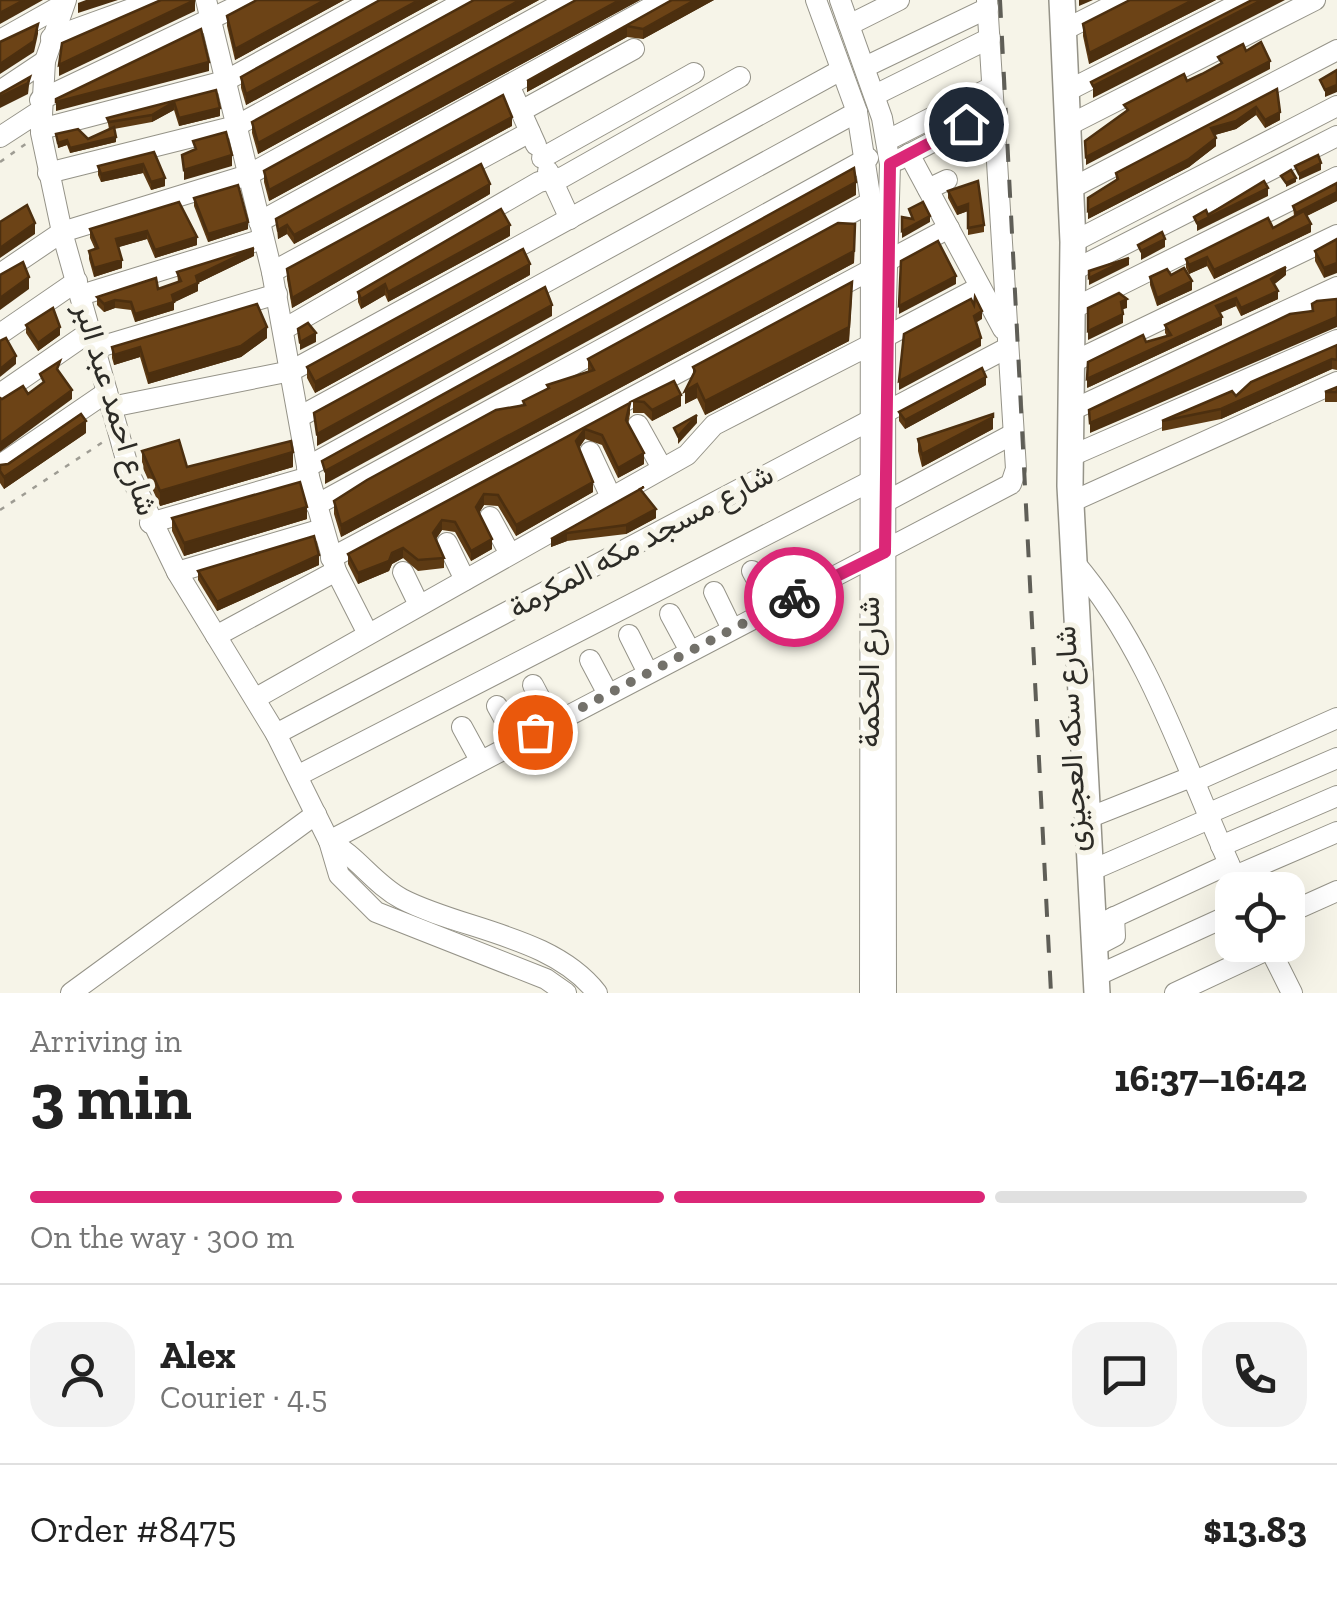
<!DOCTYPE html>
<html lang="en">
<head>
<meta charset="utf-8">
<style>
  :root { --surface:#fff; --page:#f2f2f2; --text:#222; --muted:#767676; --line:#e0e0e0; --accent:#db2777 }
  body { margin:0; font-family:"Zilla Slab",Vazirmatn,serif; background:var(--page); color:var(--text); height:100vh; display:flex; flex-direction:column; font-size:38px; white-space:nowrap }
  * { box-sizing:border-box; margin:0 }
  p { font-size:32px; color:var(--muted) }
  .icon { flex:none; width:55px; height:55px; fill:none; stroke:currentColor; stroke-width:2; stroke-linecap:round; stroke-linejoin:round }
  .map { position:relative; height:993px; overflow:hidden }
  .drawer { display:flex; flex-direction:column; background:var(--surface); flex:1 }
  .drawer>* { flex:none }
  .tools { position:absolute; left:1215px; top:872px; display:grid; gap:20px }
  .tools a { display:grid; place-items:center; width:90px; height:90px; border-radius:20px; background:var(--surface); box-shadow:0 10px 40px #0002; font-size:50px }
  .pin { position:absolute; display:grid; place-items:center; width:85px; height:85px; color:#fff; margin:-42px; border:5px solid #fff; border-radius:50%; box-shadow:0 2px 10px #0007 }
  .courier { position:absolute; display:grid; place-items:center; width:100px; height:100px; margin:-50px; border:8px solid #db2777; border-radius:50%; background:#fff; color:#222; box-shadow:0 2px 12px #0007 }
  .summary em { font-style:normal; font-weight:700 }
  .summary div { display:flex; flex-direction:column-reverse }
  .summary { display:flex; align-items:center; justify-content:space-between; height:170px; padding:0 30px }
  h1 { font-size:65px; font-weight:700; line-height:75px }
  .bar { display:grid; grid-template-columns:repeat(4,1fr); gap:15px 10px; align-content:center; height:120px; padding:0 30px }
  .bar i { height:12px; border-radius:8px; background:var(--line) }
  .bar .on { background:var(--accent) }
  .bar p { grid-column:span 4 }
  .line { display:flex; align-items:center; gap:25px; padding:0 30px; border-top:2px solid var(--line) }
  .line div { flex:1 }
  .round { display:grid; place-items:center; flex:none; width:105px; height:105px; border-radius:30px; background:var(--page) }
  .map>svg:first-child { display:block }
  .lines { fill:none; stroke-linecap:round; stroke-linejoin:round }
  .minor-casing { stroke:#959388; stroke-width:22 }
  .major-casing { stroke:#959388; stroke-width:28 }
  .path { stroke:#9e9c93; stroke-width:2.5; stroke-dasharray:5 8; stroke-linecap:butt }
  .minor { stroke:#fff; stroke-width:20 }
  .major { stroke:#fff; stroke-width:25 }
  .rail { stroke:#5f5e57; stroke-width:4; stroke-dasharray:18 18; stroke-linecap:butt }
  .wall { fill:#5d3a13 }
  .shaded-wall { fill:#4c2f0f }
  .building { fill:#6c4316; stroke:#4c2f0f; stroke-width:2.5 }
  .done { stroke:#73716a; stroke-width:10; stroke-dasharray:0 18 }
  .route { stroke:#db2777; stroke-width:12 }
  .labels { text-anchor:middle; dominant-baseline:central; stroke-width:10; stroke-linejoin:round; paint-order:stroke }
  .street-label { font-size:30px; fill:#2c2b26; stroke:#f6f4e8 }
</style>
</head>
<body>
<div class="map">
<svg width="1337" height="993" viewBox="0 0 1337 993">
  <rect width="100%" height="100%" fill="#f6f4e8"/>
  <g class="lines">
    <defs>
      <g id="minor">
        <polyline points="66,0 45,61 41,133 62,232 131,477 177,572 276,734 329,841 339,875 376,912 546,979 566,993"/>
        <polyline points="206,0 272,272 309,477 336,571 368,634"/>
        <polyline points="816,0 857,112 871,202 870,993"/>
        <polyline points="840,0 882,118 890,164 885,337 886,993"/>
        <polyline points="849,25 899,0"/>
        <polyline points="1064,30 1123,0"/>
        <polyline points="51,38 156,0"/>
        <polyline points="0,40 64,4"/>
        <polyline points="865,67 988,8"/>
        <polyline points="509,85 536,145"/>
        <polyline points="0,91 45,61"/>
        <polyline points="1067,91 1246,0"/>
        <polyline points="875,95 990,38"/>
        <polyline points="40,100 250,0"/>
        <polyline points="521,111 634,49"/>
        <polyline points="1069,125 1315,0"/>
        <polyline points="41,129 225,81 373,0"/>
        <polyline points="0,137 40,111"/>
        <polyline points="888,140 992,87"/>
        <polyline points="909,154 1003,329"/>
        <polyline points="542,158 694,73"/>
        <polyline points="898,160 994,110"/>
        <polyline points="548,171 570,219"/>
        <polyline points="48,173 236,126 467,0"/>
        <polyline points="1072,188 1337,50"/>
        <polyline points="928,189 947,180"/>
        <polyline points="259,222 664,0"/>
        <polyline points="1073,242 1337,106"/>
        <polyline points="1074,270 1337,136"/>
        <polyline points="272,272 530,132"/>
        <polyline points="0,274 62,232 248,175 568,0"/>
        <polyline points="81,295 263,239"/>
        <polyline points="1074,308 1337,177"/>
        <polyline points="284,329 539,182 563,177 740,77"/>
        <polyline points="0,334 77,281"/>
        <polyline points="885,337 980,287"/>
        <polyline points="96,348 277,294"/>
        <polyline points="1073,362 1337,235"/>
        <polyline points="0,394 91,331"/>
        <polyline points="111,407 291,371 841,70"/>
        <polyline points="1072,410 1337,287"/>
        <polyline points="299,417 857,112"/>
        <polyline points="638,425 662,468"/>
        <polyline points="590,452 611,497"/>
        <polyline points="1071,456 1337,340"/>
        <polyline points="0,465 107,392"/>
        <polyline points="307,467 868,158"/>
        <polyline points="885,502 1013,434"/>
        <polyline points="1071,502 1337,382"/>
        <polyline points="316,505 871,202"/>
        <polyline points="490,517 510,554"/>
        <polyline points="150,523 309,477"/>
        <polyline points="447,543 465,580"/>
        <polyline points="331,558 949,228"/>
        <path d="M 1074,562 C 1154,655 1189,780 1241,890"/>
        <polyline points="752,571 772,608"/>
        <polyline points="177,572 322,529"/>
        <polyline points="403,572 419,605"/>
        <polyline points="714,592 732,629"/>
        <polyline points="670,614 690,651"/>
        <polyline points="629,635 648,673"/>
        <polyline points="216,636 336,571"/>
        <polyline points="590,660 608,694"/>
        <polyline points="533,685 553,723"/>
        <polyline points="256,698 687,455 714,425 870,345"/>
        <polyline points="497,706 517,742"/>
        <polyline points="462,727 480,760"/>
        <polyline points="276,734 1007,348"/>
        <polyline points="297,776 869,482"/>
        <polyline points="1193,782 1337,718"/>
        <polyline points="1207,814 1337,758"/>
        <polyline points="1088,818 1191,777"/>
        <polyline points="329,841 1011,484 1016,469 987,0"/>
        <path d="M 329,841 C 357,856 374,884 402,899 C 462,930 553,936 597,993"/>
        <polyline points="1221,846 1337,796"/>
        <polyline points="1090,871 1209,819"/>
        <polyline points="1235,876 1337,832"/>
        <polyline points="1288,913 1337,891"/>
        <polyline points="1093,927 1229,864"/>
        <polyline points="1268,945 1292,993"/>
        <polyline points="1094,947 1115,936 1114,917"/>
        <polyline points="1096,976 1232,914"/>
        <polyline points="71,993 316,814"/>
        <polyline points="1175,993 1269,949"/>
      </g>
      <polyline id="major" points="1062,0 1073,242 1070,486 1097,993"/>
    </defs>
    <use href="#minor" class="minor-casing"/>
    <use href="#major" class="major-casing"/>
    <g class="path">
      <polyline points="0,162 27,143"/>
      <polyline points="0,510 103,442"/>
    </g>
    <use href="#minor" class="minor"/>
    <use href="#major" class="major"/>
    <polyline class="rail" points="1000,0 1051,993"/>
  </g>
  <g class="wall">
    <polygon points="257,0 344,0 235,60 227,26 227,16"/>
    <polygon points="380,0 438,0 246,105 241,88 241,77"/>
    <polygon points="474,0 539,0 258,154 252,133 252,122"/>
    <polygon points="576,0 640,0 269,201 264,182 264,171"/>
    <polygon points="672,0 714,0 643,39 627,37 527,92 527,81"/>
    <polygon points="1130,0 1216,0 1089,64 1083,36 1083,24"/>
    <polygon points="1277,89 1280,120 1265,128 1256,115 1236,129 1215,135 1216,146 1189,167 1088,219 1088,198 1116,180 1116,173"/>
    <polygon points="216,90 220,116 179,126 174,110 152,122 114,129 116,142 70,153 67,145 58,148 56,134 88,139 109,129 107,118"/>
    <polygon points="512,126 294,244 287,234 278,239 276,219"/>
    <polygon points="154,152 165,186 151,190 143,173 101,182 98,175 98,166"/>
    <polygon points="1337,183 1337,201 1307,216 1311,232 1214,279 1207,266 1189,274 1186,268 1186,259 1273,228 1294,216 1293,206"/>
    <polygon points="948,191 984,225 984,232 968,235 968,211 957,215 948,198"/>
    <polygon points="490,194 292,308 287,279 287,269"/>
    <polygon points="194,198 248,229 208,242 194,206"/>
    <polygon points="179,202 197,245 155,258 147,239 118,247 122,268 94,277 89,259 89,251 95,249 90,238 90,229"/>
    <polygon points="510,236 388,302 385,295 361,309 358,302 358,292"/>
    <polygon points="855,237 854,263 341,537 334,514 334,501 523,405 523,401 547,389 547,385 588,371 588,359"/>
    <polygon points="1337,239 1324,278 1315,261 1315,251"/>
    <polygon points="254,256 198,283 198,291 174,302 174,310 135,322 131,310 115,308 104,312 97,305 97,297 158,289 178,282 177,272"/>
    <polygon points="530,275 315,393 307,378 307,367"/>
    <polygon points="1286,275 1274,284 1278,299 1241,316 1236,306 1220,313 1222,325 1087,388 1167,336 1165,333 1165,325"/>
    <polygon points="1150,277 1192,290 1157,306 1150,285"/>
    <polygon points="852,296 849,341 705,415 697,398 685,404 693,376 693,367"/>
    <polygon points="26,325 60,335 38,351 26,333"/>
    <polygon points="267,338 241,357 148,384 140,357 114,365 112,358 112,347"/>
    <polygon points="1337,345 1337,370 1332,369 1221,419 1162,431 1162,421 1236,396"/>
    <polygon points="674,381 681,406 652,421 644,413 633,413 633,401"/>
    <polygon points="986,385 905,429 899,421 899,412"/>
    <polygon points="1337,387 1337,402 1325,402 1325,392"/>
    <polygon points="630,403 630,414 628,424 644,464 618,478 602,445 585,439 579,448 593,492 516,536 498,506 484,505 479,513 492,549 471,561 455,532 442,530 436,539 444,558 444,568 418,571 403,558 392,564 389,571 358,584 348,564 348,554"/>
    <polygon points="993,429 922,467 918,451 918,439"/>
    <polygon points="86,433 4,489 0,483 0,465 8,464"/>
    <polygon points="142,451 187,467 293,467 160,506 142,466"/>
    <polygon points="644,494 656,518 626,534 567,541 551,547 551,539"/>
    <polygon points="172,518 307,519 184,556 172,531"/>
    <polygon points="319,565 217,611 198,580 198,571"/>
  </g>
  <g class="shaded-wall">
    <polygon points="24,0 43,0 0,24 0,13"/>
    <polygon points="86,0 118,0 78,13 78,3"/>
    <polygon points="195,0 195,11 59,76 59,65"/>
    <polygon points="325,0 344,0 235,60 235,49"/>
    <polygon points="419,0 438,0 246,105 246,94"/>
    <polygon points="520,0 539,0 258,154 258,143"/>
    <polygon points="620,0 640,0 269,201 269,190"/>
    <polygon points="695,0 714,0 643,39 643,29"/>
    <polygon points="1079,0 1093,0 1079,6"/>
    <polygon points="1193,0 1216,0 1089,64 1089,53"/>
    <polygon points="1262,0 1285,0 1093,98 1093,86"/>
    <polygon points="38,24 38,34 34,52 0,74 0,64"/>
    <polygon points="627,26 627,37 527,92 527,81"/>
    <polygon points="1270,61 1270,69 1086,165 1086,157"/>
    <polygon points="209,62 209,71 56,111 56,102"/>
    <polygon points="30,77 28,94 0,108 0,97"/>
    <polygon points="1337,85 1337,92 1325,97 1325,90"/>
    <polygon points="174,102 174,110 152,122 152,115"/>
    <polygon points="1256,107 1256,115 1236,129 1211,136 1211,128"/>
    <polygon points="220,108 220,116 179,126 179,118"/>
    <polygon points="1280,112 1280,120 1265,128 1265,120"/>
    <polygon points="512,117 512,126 294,244 294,235"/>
    <polygon points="116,137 116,142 70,153 70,148"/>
    <polygon points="1216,138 1216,146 1189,167 1088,219 1088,211"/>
    <polygon points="67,140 67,145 58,148 58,143"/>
    <polygon points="232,155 232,166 184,180 184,170"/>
    <polygon points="1321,163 1321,170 1299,180 1299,174"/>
    <polygon points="143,164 143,173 101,182 101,174"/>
    <polygon points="165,178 165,186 151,190 151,182"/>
    <polygon points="1296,178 1296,182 1286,187 1286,183"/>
    <polygon points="856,182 856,195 325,484 325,471"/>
    <polygon points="490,184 490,194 292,308 292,298"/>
    <polygon points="1268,188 1268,196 1197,231 1197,223"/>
    <polygon points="1337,192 1337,201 1296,221 1296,213"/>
    <polygon points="968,204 968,211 957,215 957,208"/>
    <polygon points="930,216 930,222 902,238 902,231"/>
    <polygon points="248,222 248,229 208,242 208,234"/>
    <polygon points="35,223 35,234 0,258 0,248"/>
    <polygon points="855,224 854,263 341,537 341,525"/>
    <polygon points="1311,224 1311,232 1214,279 1214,270"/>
    <polygon points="287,225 287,234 278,239 278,230"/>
    <polygon points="510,225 510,236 388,302 388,292"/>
    <polygon points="147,231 147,239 116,248 116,239"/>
    <polygon points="197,237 197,245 155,258 155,250"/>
    <polygon points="1165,239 1165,247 1141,260 1141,251"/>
    <polygon points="254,248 254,256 196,284 196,276"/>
    <polygon points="1207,257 1207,266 1189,274 1189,265"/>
    <polygon points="1129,258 1129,265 1089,285 1089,278"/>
    <polygon points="122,260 122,268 94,277 94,268"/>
    <polygon points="1337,263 1337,273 1324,278 1324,268"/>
    <polygon points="530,264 530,275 315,393 315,382"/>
    <polygon points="1286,267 1286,275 1271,287 1271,279"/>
    <polygon points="956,276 956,284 899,314 899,306"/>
    <polygon points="29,277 29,289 0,310 0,298"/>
    <polygon points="1192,281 1192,290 1157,306 1157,298"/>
    <polygon points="852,282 849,341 705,415 705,401"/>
    <polygon points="198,283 198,291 173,303 174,302 174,310 135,322 135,314"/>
    <polygon points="385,284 385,295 361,309 361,299"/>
    <polygon points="1278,291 1278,299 1241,316 1241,308"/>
    <polygon points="1236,298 1236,306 1216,314 1216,306"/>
    <polygon points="1127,299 1127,308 1121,310 1121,302"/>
    <polygon points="115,300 115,308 104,312 104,304"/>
    <polygon points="552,305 552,316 317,446 317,434"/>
    <polygon points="982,311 982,319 974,324 974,316"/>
    <polygon points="1123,314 1123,323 1088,340 1088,331"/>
    <polygon points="1222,317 1222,325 1087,388 1087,379"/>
    <polygon points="1337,317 1337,327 1090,433 1090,423"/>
    <polygon points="60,327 60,335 38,351 38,343"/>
    <polygon points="267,327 267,338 241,357 148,384 148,374"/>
    <polygon points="316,333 316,342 300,350 300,342"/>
    <polygon points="981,338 981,346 899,390 899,381"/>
    <polygon points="140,347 140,357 114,365 114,355"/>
    <polygon points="16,356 16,364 0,377 0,369"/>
    <polygon points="1332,359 1332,369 1221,419 1221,409"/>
    <polygon points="986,377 986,385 905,429 905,420"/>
    <polygon points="697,384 697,398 685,404 685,391"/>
    <polygon points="72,390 72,399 0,452 0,443"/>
    <polygon points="681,395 681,406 652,421 652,410"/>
    <polygon points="697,415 697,423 678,444 678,436"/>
    <polygon points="993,417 993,429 922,467 922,454"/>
    <polygon points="86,421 86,433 4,489 4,477"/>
    <polygon points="585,429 585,439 576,452 576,441"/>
    <polygon points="293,452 293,467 160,506 160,491"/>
    <polygon points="644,453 644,464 618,478 618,468"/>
    <polygon points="593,482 593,492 516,536 516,525"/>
    <polygon points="484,494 484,505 476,518 476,507"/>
    <polygon points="307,507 307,519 184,556 184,543"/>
    <polygon points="656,509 656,518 626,534 626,525"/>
    <polygon points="442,520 442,530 433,543 433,533"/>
    <polygon points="567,533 567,541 551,547 551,539"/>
    <polygon points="492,539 492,549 471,561 471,551"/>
    <polygon points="403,548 403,558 392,564 389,571 358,584 358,573"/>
    <polygon points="319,555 319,565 217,611 217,602"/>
  </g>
  <g class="building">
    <polygon points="0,0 24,0 0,13"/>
    <polygon points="161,0 195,0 59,65 62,43"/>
    <polygon points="257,0 325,0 235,49 227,16"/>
    <polygon points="380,0 419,0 246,94 241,77"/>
    <polygon points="474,0 520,0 258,143 252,122"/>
    <polygon points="576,0 620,0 269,190 264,171"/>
    <polygon points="672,0 695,0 643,29 627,26 527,81"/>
    <polygon points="1130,0 1193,0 1089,53 1083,24"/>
    <polygon points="1262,0 1093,86 1091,82 1252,0"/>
    <polygon points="38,24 34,41 0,64 0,42"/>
    <polygon points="201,29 209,62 56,102 56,99"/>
    <polygon points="1261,42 1270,61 1086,157 1085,141 1128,110 1124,105 1184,74 1187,81 1202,74 1222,63 1218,57 1243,44 1246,51"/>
    <polygon points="1337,70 1337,85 1325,90 1320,80"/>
    <polygon points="30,77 28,83 0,97 0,94"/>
    <polygon points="1277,89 1280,112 1265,120 1256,107 1236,121 1211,128 1216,138 1189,159 1088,211 1088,198 1118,179 1116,173"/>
    <polygon points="216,90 220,108 179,118 174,102 152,115 109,122 107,118"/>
    <polygon points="503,95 512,117 294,235 287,225 278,230 276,219"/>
    <polygon points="114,127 116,137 70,148 67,140 58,143 56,134 78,129 88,139"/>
    <polygon points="226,132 232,155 184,170 182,155 196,149 193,141"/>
    <polygon points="154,152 165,178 151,182 143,164 101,174 98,166"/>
    <polygon points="1318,155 1321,163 1299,174 1295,166"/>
    <polygon points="481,164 490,184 292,298 287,269"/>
    <polygon points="854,168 856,182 325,471 322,461"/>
    <polygon points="1291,170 1296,178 1286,183 1281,176"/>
    <polygon points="978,181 984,225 968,228 968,204 957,208 948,191"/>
    <polygon points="1264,181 1268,188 1197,223 1194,217 1206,210 1208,215"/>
    <polygon points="1337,183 1337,192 1296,213 1293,206"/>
    <polygon points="238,185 248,222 208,234 194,198"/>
    <polygon points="179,202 197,237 155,250 147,231 116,239 122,260 94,268 89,251 98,248 90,229"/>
    <polygon points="923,202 930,216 902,231 902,217 913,219 909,209"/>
    <polygon points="27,205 35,223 0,248 0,222"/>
    <polygon points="501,209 510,225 388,292 385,284 361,299 358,292"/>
    <polygon points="1304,211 1311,224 1214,270 1207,257 1189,265 1186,259 1268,218 1273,228"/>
    <polygon points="838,223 855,224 854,251 341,525 334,501 367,480 496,410 525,405 523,401 549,388 547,385 594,370 588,359"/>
    <polygon points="1162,232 1165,239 1141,251 1138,245"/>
    <polygon points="1337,239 1337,263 1324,268 1315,251"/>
    <polygon points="938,241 956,276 899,306 901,261"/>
    <polygon points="254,248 196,276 198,283 172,295 174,302 135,314 131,302 115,300 104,304 97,297 156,278 158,289 181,281 177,272"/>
    <polygon points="523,249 530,264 315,382 307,367"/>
    <polygon points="1129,258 1089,278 1089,271"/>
    <polygon points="23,262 29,277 0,298 0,275"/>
    <polygon points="1286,267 1271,279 1278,291 1241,308 1236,298 1216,306 1222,317 1087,379 1088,362 1143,335 1146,342 1171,335 1165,325"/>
    <polygon points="1184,268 1192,281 1157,298 1150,277 1167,269 1171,275"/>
    <polygon points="852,282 849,327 705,401 697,384 685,391 695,371 693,367"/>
    <polygon points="545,287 552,305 317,434 314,413"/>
    <polygon points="1119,293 1127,299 1121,302 1123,314 1088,331 1088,308"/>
    <polygon points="975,297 982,311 974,316 981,338 899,381 904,334 971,299 974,305"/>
    <polygon points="1337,299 1337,317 1090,423 1089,410 1290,314 1313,311 1312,304 1317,301"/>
    <polygon points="257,304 267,327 241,346 148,374 140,347 114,355 112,347"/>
    <polygon points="53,308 60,327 38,343 26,325"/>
    <polygon points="308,323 316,333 300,342 298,329"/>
    <polygon points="6,338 16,356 0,369 0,341"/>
    <polygon points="1337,345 1337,360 1332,359 1221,409 1162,421 1232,391 1236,396 1251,382"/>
    <polygon points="60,361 57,369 72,390 0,443 0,398 2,399 23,386 28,394 44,382 40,374"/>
    <polygon points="982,368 986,377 905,420 899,412"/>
    <polygon points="674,381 681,395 652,410 644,402 633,401"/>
    <polygon points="1337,387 1337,392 1325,392"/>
    <polygon points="630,403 626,420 644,453 618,468 602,435 585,429 576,441 593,482 516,525 498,495 484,494 476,507 492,539 471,551 455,522 442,520 433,533 444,558 418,560 403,548 392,553 389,561 358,573 348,554"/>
    <polygon points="81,414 86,421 4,477 0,471 0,465 8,464"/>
    <polygon points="993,414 993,417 922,454 918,439"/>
    <polygon points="697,415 678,436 674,428"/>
    <polygon points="179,440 187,467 291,441 293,452 160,491 142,451"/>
    <polygon points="300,482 307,507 184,543 172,518"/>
    <polygon points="644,487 640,489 656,509 626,525 567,533 551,539"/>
    <polygon points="314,536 319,555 217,602 198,571"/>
  </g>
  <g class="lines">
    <polyline class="done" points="535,732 794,597"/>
    <polyline class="route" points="794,597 885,552 890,164 966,124"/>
  </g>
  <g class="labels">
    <g class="street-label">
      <text transform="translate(116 409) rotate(73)">شارع احمد عبد البر</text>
      <text transform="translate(641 541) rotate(-28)">شارع مسجد مكه المكرمة</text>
      <text transform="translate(869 672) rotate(-90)">شارع الحكمة</text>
      <text transform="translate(1071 739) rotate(-93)">شارع سكه العجيزى</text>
    </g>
  </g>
</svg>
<div class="tools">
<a><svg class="icon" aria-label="locate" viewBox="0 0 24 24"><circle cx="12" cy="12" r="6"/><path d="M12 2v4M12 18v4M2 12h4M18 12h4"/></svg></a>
</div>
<div class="pin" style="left:535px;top:732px;background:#ea580c"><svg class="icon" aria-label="bag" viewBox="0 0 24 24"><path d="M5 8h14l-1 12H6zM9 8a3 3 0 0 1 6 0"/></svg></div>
<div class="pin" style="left:966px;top:124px;background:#1f2937"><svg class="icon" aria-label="home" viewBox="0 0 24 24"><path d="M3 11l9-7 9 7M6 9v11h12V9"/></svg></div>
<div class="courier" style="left:794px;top:597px"><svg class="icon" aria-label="bike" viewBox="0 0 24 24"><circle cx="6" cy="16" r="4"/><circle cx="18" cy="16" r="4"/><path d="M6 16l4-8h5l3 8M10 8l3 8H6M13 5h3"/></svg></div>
</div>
<section class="drawer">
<div class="summary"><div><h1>3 min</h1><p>Arriving in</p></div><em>16:37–16:42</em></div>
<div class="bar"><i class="on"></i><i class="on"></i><i class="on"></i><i></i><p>On the way · 300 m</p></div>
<div class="line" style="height:180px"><a class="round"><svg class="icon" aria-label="person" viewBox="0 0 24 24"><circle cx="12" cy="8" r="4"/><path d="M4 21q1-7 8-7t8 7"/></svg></a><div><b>Alex</b><p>Courier · 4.5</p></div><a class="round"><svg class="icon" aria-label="chat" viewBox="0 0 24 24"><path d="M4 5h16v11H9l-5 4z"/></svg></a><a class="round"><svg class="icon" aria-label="phone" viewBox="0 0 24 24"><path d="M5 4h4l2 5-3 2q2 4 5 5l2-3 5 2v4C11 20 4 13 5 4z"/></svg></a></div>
<div class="line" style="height:130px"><div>Order #8475</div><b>$13.83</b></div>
</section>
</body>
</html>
